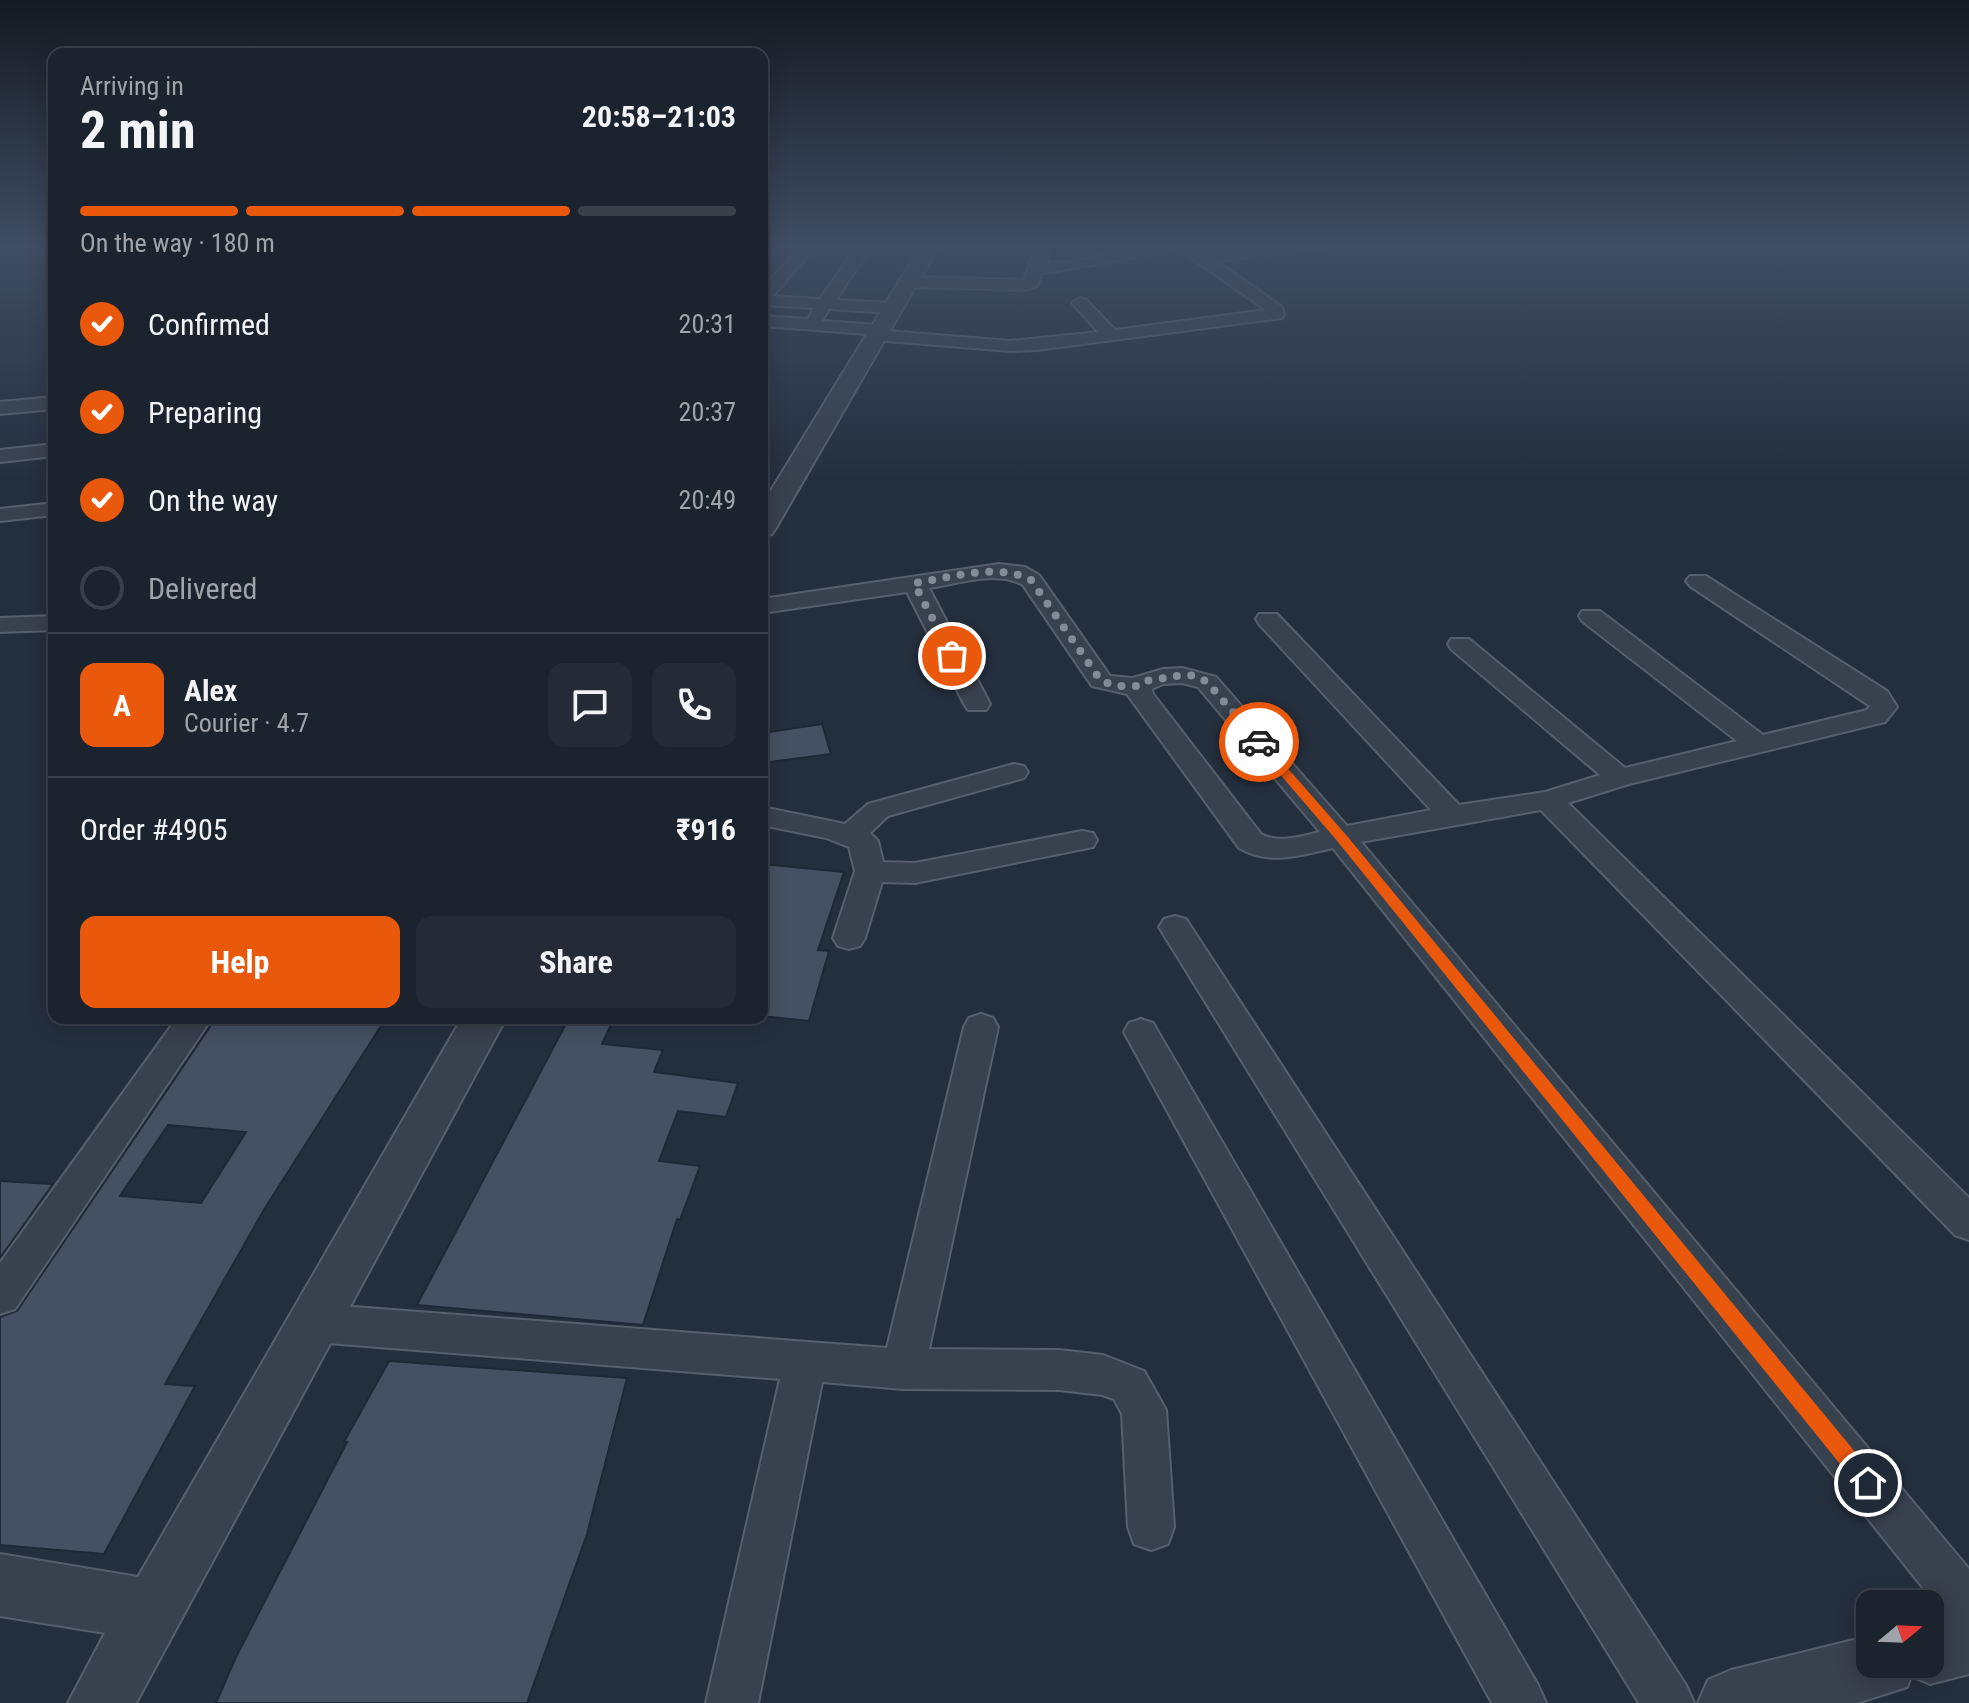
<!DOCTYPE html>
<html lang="en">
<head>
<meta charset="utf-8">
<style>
  :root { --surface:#1b232e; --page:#242b36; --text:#f1f3f6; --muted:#a0a4aa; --line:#39404a; --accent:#ea580c }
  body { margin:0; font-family:"Roboto Condensed",sans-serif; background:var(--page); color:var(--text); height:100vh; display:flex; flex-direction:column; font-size:30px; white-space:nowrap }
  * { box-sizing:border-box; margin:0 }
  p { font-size:26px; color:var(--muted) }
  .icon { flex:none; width:44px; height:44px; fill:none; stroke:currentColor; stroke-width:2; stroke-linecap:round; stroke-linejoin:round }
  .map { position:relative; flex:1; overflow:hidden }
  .panel { position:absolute; left:48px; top:48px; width:720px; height:976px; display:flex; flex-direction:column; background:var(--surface); border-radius:16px; box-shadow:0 4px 20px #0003,0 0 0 2px var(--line) }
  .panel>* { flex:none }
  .needle { width:52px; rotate:71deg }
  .fabs { position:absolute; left:1856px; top:1590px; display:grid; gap:16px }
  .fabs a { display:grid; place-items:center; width:88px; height:88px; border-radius:16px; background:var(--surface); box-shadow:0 4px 20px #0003,0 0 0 2px var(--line); font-size:40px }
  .pin { position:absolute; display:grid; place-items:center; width:68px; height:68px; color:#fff; margin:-34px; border:4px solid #fff; border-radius:50%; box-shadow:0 2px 8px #0007 }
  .courier { position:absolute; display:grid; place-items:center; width:80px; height:80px; margin:-40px; border:6px solid #ea580c; border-radius:50%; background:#fff; color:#222; box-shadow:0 2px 10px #0007 }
  .overview em { font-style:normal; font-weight:700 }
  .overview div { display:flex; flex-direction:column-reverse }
  .overview { display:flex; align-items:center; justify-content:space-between; height:136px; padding:0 32px }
  h1 { font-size:52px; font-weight:700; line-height:60px }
  .bar { display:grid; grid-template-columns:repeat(4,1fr); gap:12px 8px; align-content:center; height:96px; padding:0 32px }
  .bar i { height:10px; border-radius:6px; background:var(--line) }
  .bar .active { background:var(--accent) }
  .bar p { grid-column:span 4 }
  .line { display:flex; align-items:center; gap:20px; padding:0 32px; border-top:2px solid var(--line) }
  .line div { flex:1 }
  .round { display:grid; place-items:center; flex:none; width:84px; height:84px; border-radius:16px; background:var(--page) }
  ol { padding:0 32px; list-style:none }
  li { display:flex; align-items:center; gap:24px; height:88px }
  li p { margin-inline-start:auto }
  li .icon { padding:8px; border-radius:50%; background:var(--accent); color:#fff; stroke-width:4 }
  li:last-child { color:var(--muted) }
  li i { width:44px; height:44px; border:4px solid var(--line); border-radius:50% }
  .action { display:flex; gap:16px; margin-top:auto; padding:16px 32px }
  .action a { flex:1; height:92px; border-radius:16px; background:var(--accent); color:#fff; font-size:32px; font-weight:700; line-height:92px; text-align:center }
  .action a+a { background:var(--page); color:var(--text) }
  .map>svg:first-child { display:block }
  .building { fill:#455162; stroke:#1f2835; stroke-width:2; fill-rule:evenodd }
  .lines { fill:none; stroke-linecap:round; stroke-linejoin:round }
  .minor-casing { stroke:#565f6c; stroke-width:4 }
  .tertiary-casing { stroke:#565f6c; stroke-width:4 }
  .minor { fill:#38414e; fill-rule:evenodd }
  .tertiary { fill:#38414e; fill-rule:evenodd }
  .route { fill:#ea580c }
  .done { stroke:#828b98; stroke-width:8; stroke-dasharray:0 14.4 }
</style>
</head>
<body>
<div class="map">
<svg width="1969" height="1703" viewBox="0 0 1969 1703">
  <rect width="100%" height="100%" fill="#242f3e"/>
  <g class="building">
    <polygon points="822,724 831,754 762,763 762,733"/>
    <polygon points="762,864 844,872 818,950 829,951 809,1021 762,1016"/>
    <path d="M 216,1018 L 386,1018 L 265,1208 L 165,1384 L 195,1386 L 104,1554 L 0,1545 L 0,1317 L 17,1311 ZM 168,1125 L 246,1132 L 201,1203 L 120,1196 Z"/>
    <polygon points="569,1018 614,1018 602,1044 663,1050 654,1072 738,1083 726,1117 678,1111 659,1161 700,1166 680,1220 677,1219 643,1325 417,1305"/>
    <polygon points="0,1181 53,1184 0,1258"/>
    <polygon points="389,1361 627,1378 587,1534 527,1703 216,1703 236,1657 347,1442 344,1442"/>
  </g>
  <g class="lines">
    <defs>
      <g id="minor">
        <path d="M 803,244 L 818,244 L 773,296 L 820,299 L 859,244 L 873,244 L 836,300 L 891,303 L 899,308 L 891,313 L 829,309 L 822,321 L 879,325 L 885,326 L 887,331 L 1010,341 L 1098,332 L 1072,303 L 1080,298 L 1086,300 L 1115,330 L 1266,310 L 1180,250 C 1133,254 1089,268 1042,273 L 1037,286 L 1027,290 L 907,287 L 899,282 L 907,277 L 1024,280 L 1034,253 L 1042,248 L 1050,253 L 1046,263 C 1060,262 1076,262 1090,258 C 1126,249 1170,230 1204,253 L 1289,244 L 1331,244 L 1324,248 L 1216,261 L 1282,307 L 1284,314 L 1282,318 L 1037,350 L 1010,351 L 875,340 L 869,339 L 867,334 L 762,326 L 762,316 L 808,319 L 814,308 L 762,305 L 762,288 Z"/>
        <polygon points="54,397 54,409 0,414 0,402"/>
        <polygon points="54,444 54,456 0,462 0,450"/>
        <polygon points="54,503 54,515 0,521 0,509"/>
        <path d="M 999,564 L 1025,567 L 1039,575 L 1110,676 L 1133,678 L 1163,669 L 1182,668 L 1216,677 L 1347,826 L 1431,810 L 1259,624 L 1256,619 L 1259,614 L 1277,614 L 1459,805 L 1545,792 L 1600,775 L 1451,649 L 1448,644 L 1451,639 L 1469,639 L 1625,768 L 1737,741 L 1582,621 L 1579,616 L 1582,611 L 1600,611 L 1763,735 L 1867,710 L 1870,706 L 1690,586 L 1686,581 L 1690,576 L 1706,576 L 1887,691 L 1897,707 L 1885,722 L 1629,784 L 1568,803 L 1969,1198 L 1969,1240 L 1955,1235 L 1541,810 L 1361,842 L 1969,1569 L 1969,1631 L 1952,1624 L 1333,848 C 1301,855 1270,866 1239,848 L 1127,694 L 1092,686 L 1023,585 C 997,570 957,584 929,588 L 990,704 L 986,710 L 968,710 L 964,704 L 907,592 L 762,613 L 762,599 ZM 1182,683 L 1198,687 L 1320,832 C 1301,836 1278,844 1261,834 L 1153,694 L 1152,689 L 1163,684 Z"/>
        <polygon points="54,616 54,630 0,632 0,618"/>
        <polygon points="1014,764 1024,766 1028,772 1024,778 888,816 870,833 878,841 883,862 915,863 1082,831 1093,833 1097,840 1093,847 915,883 882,882 865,938 860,946 849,949 838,946 833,938 855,871 849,847 826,838 762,825 762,807 845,824 868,804"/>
        <polygon points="1175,916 1186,919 1686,1685 1694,1703 1639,1703 1159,927 1164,919"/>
        <polygon points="981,1014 993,1018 998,1027 929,1349 1059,1350 1103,1355 1144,1371 1166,1410 1174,1527 1168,1544 1151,1550 1134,1544 1128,1527 1122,1414 1114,1399 1102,1395 1059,1390 903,1389 822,1382 758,1703 706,1703 780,1379 315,1342 300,1336 294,1323 300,1310 315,1304 887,1348 964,1027 969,1018"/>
        <polygon points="177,1018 212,1018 15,1309 0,1314 0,1263"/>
        <polygon points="1141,1019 1153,1023 1538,1685 1546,1703 1492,1703 1124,1032 1129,1023"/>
      </g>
      <g id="tertiary">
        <polygon points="922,244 940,244 776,528 772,534 762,536 762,505"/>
        <polygon points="462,1018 506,1018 136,1703 68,1703 105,1633 0,1616 0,1554 138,1577"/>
        <polygon points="1969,1610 1969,1674 1930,1684 1911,1676 1907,1687 1857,1703 1698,1703 1708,1680 1731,1670 1870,1636 1870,1664 1930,1664 1930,1620"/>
      </g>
    </defs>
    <use href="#minor" class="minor-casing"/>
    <use href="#tertiary" class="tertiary-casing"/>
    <use href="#minor" class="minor"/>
    <use href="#tertiary" class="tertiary"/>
  </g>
  <linearGradient id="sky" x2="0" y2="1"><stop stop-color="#141a22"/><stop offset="0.51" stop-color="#3f4d63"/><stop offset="1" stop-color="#3f4d63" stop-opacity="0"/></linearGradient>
  <rect width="1969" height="482" fill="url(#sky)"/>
  <polygon class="route" points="1255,740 1263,740 1347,836 1875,1476 1878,1483 1875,1490 1868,1493 1861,1490 1338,842 1255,745"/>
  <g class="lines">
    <path class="done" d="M 952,656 L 914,583 C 950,578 998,562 1031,580 L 1101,681 L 1117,686 L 1139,686 L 1145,681 L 1183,675 L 1197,676 L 1207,682 L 1259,742"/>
  </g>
</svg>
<div class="fabs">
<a><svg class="needle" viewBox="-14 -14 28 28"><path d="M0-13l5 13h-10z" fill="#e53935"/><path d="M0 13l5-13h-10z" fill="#a0a4aa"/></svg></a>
</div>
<div class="pin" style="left:952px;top:656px;background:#ea580c"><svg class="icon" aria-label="bag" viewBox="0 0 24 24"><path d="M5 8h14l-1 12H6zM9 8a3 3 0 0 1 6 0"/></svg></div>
<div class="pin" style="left:1868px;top:1483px;background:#1f2937"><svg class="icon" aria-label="home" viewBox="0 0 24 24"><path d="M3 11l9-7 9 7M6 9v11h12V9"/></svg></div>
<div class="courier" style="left:1259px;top:742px"><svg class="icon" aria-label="car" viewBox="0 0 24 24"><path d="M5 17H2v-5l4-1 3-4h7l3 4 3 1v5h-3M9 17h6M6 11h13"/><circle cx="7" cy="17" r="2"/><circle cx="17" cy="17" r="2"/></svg></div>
<section class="panel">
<div class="overview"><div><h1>2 min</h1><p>Arriving in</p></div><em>20:58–21:03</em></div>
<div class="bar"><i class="active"></i><i class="active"></i><i class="active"></i><i></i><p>On the way · 180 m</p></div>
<ol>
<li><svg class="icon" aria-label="check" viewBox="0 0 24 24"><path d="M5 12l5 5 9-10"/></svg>Confirmed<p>20:31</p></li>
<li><svg class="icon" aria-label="check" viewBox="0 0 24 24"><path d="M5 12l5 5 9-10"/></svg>Preparing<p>20:37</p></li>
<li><svg class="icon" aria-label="check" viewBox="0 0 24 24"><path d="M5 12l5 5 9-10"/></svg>On the way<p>20:49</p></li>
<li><i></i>Delivered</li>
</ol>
<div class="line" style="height:144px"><b class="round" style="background:var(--accent);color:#fff">A</b><div><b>Alex</b><p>Courier · 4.7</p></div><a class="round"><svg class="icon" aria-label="chat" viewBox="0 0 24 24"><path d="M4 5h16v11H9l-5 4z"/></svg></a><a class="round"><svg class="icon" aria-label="phone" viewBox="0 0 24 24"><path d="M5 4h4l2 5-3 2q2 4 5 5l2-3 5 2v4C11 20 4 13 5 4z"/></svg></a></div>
<div class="line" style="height:104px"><div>Order #4905</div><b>₹916</b></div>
<div class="action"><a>Help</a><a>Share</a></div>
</section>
</div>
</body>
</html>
